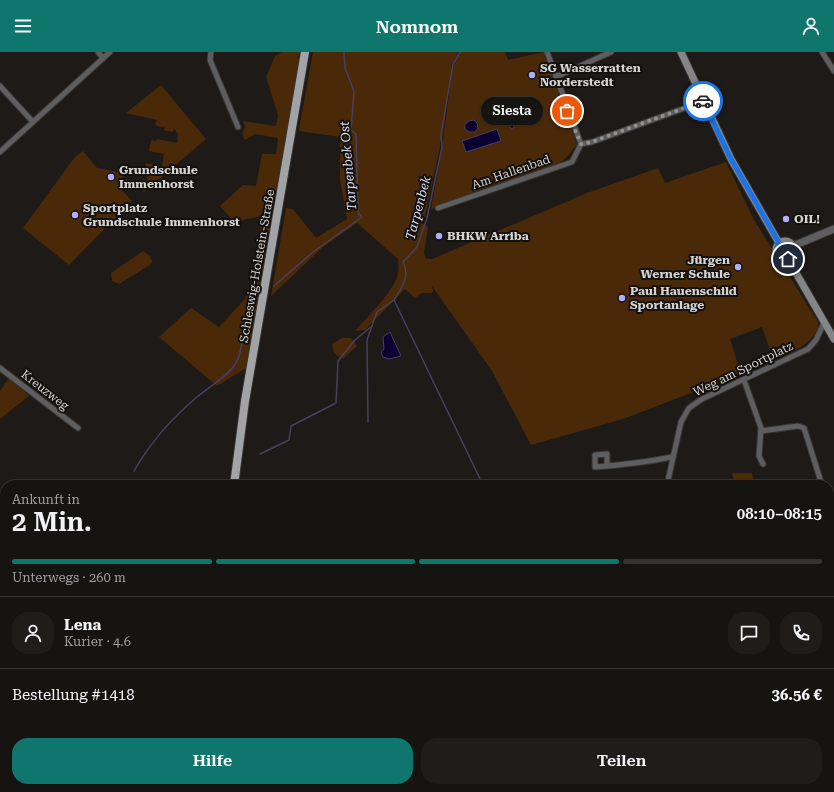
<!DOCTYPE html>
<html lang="de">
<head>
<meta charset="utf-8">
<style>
  :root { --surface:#161411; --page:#1f1d1a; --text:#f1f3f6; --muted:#9e9e9f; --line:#353331; --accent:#0f766e }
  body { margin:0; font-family:"Roboto Serif",serif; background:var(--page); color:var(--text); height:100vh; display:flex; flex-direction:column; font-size:15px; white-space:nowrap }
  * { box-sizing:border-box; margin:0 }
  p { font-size:13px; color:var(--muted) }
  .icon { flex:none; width:22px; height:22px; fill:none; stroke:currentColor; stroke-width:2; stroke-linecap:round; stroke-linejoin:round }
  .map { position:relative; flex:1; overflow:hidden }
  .drawer { position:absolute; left:0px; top:428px; width:834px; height:312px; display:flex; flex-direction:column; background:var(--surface); border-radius:16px 16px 0 0; box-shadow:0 1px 3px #0004,0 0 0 1px var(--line) }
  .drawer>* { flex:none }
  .pin { position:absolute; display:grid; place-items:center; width:34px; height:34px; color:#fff; margin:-17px; border:2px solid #fff; border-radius:50%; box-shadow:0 1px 4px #0007 }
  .courier { position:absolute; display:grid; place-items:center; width:40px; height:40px; margin:-20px; border:3px solid #1a73e8; border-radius:50%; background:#fff; color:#222; box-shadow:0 1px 5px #0007 }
  .bubble { position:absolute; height:28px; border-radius:14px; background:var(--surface); box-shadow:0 1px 3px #0004,0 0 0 1px var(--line); font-size:13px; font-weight:600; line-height:28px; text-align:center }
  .summary em { font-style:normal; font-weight:600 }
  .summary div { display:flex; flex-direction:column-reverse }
  .summary { display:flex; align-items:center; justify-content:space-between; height:68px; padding:0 12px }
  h1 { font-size:26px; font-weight:600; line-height:30px }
  .bar { display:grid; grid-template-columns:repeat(4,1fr); gap:6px 4px; align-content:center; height:48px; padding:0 12px }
  .bar i { height:5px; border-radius:3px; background:var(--line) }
  .bar .active { background:var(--accent) }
  .bar p { grid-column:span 4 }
  .line { display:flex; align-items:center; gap:10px; padding:0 12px; border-top:1px solid var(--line) }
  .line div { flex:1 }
  .round { display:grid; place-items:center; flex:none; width:42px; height:42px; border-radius:16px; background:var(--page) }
  .cta { display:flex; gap:8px; margin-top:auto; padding:8px 12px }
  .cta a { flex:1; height:46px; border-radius:16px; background:var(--accent); color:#fff; font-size:16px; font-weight:600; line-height:46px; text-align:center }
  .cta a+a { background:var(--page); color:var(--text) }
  header { display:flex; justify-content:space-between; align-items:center; height:52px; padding:0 12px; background:var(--accent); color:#fff; font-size:18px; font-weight:600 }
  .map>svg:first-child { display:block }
  .green { fill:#4a2909 }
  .water { fill:#0b0032; stroke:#473f61 }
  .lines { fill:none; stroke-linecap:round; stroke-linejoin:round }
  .stream { stroke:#473f61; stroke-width:1.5 }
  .minor-casing { stroke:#373431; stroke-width:7 }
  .tertiary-casing { stroke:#373431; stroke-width:9 }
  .secondary-casing { stroke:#373431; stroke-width:9 }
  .primary-casing { stroke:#373431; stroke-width:10 }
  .minor { stroke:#5e5e60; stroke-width:5 }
  .tertiary { stroke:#5e5e60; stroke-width:7 }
  .secondary { stroke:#848588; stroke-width:7 }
  .primary { stroke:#a2a3a7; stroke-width:8 }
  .done { stroke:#94928f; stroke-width:4; stroke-dasharray:0 7.2 }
  .route { stroke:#1a73e8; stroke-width:5 }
  .poi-dot { fill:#adaffb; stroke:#14110e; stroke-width:1.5 }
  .labels { text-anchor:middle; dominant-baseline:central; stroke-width:4; stroke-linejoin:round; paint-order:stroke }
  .poi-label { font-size:12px; font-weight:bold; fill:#d4d2d0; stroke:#14110e; text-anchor:start }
  .street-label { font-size:12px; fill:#d4d2d0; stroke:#14110e }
  .water-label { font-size:13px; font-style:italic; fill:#dbdcf3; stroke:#14110e }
</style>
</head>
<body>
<header><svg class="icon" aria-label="menu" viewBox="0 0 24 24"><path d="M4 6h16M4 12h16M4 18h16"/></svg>Nomnom<svg class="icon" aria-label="person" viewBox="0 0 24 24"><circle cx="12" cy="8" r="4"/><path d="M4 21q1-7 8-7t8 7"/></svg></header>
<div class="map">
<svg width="834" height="740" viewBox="0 0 834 740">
  <rect width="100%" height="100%" fill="#1e1a17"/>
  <g class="green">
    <polygon points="282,0 301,0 297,6 300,7 249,305 246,316 217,334 159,285 191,256 219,275 244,248 252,234 262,164 246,167 236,172 220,154 243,133 256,134 262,102 276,102 278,86 255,82 245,88 242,81 245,75 243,69 276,74 278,63 266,25 275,4"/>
    <path d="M 313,0 L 458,0 L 452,12 L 443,82 L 440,90 L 440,95 L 423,172 L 428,175 L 424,201 L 426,207 L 432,207 L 587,141 L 658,116 L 665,131 L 726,110 L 754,168 L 773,198 L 775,206 L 782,212 L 818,270 C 820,285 798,297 787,303 L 783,293 L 770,298 L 762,275 L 730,287 L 741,322 L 623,367 L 531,393 L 492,319 L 432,234 L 433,239 L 431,241 L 422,241 L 415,246 L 405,237 L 365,278 L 355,279 C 369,263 386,247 396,228 C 399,222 399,213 398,207 L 357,171 L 323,195 L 271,244 L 286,156 L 293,157 L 316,186 L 347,167 L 340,128 L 340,85 L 299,79 L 299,77 Z"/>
    <polygon points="459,0 505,0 508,8 544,0 577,92 568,104 558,113 431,157 442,96 452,18"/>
    <polygon points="161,33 206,87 144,140 141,137 142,127 147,128 148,122 144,121 146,111 162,114 164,102 149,99 151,88 156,89 157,87 177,91 178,82 174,77 173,80 164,78 165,75 157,74 155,72 157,68 126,61"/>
    <polygon points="83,99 97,116 124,121 121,137 132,149 69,213 23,176 74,106"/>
    <polygon points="143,199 150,204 152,210 150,213 119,232 112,229 111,221"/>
    <polygon points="342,286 351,286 357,294 343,307 334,301 332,292"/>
    <polygon points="9,326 29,344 0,367 0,339"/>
    <polygon points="732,421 752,421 754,433 735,433"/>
    <polygon points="834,648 834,712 829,711 829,649"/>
    <polygon points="0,701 5,703 5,735 162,735 162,740 11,740 0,737"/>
    <polygon points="649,735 741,735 747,740 653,740"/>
  </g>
  <g class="water">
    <polygon points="510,62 518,68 512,77 506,70 507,64"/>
    <polygon points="474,68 477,71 478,76 475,80 469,80 465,77 465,72 469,69"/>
    <polygon points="497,77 501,89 466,100 462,89"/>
    <polygon points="390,280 401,304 389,307 383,305 381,300 384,297 383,285"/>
  </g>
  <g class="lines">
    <g class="stream">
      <path d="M 460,0 L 453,12 L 441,83 L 442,95 L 427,166 L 417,195 L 403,210 C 411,225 401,236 394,248 L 483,433"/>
      <polyline points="274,234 313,200 362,165 358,161 356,82 351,78 354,39 345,16 344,0"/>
      <polyline points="368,370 367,288 377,260 394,248"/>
      <polyline points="260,402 289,388 291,374 336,351 338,309 355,288 372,274"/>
      <path d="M 134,419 C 150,391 172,366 197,345 C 209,335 227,325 236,311 C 246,294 240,263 257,246"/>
      <polyline points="0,599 5,600"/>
      <polyline points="762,735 766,740"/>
      <polyline points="20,740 22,735"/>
    </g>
    <defs>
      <g id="minor">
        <polyline points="98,0 103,6"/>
        <polyline points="211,0 210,8 238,75"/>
        <polyline points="547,0 581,92 592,90 704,49"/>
        <polyline points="822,0 834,19"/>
        <polyline points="556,25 611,0"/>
        <polyline points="0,34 33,70"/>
        <polyline points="0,100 110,0"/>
        <polyline points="438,156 572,110 581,92"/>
        <polyline points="0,316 78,376"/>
        <polyline points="744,328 761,376 759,404 763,412"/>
        <polyline points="761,379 798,374 804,376 822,433"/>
        <path d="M 607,414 L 607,402 L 595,403 L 595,415 C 622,413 647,410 672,405"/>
        <polyline points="667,433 681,370 689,356 702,347 808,297 816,288 824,271"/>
        <polyline points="829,455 834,472"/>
        <polyline points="829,519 834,517"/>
        <polyline points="653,740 655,735"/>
      </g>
      <polyline id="tertiary" points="793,194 834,177"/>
      <g id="secondary">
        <polyline points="681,0 731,107 779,191"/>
        <circle cx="785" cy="198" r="9"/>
        <polyline points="788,207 834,287"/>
      </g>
      <g id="primary">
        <polyline points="234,433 245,349 305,0"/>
        <polyline points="228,740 228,735"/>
      </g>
    </defs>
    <use href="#minor" class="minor-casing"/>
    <use href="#tertiary" class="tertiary-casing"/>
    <use href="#secondary" class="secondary-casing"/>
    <use href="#primary" class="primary-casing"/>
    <use href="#minor" class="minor"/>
    <use href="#tertiary" class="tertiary"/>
    <use href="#secondary" class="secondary"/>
    <use href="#primary" class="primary"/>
  </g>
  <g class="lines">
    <polyline class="done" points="567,59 581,92 592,90 703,49"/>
    <polyline class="route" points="703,49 731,107 778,189 777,201 782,207 788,207"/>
  </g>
  <g class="poi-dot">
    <circle cx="532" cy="23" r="4"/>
    <circle cx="111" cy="125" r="4"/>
    <circle cx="75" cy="163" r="4"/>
    <circle cx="786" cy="167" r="4"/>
    <circle cx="439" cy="184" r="4"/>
    <circle cx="738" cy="215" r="4"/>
    <circle cx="622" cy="246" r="4"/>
  </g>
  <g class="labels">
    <g class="poi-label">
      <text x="540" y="16">SG Wasserratten<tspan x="540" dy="14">Norderstedt</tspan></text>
      <text x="119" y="118">Grundschule<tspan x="119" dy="14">Immenhorst</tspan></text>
      <text x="83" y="156">Sportplatz<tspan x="83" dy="14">Grundschule Immenhorst</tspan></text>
      <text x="794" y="167">OIL!</text>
      <text x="447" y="184">BHKW Arriba</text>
      <text x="730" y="208" text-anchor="end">Jürgen<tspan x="730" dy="14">Werner Schule</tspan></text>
      <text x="630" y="239">Paul Hauenschild<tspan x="630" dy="14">Sportanlage</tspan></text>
    </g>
    <g class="street-label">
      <text transform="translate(511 120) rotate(-19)">Am Hallenbad</text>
      <text transform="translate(257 214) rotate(-80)">Schleswig-Holstein-Straße</text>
      <text transform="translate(743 317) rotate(-26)">Weg am Sportplatz</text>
      <text transform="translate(45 338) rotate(38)">Kreuzweg</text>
    </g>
    <g class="water-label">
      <text transform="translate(348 114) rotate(-95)">Tarpenbek Ost</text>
      <text transform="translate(418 156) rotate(-75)">Tarpenbek</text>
    </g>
  </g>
</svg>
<div class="pin" style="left:567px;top:59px;background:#ea580c"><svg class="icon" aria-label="bag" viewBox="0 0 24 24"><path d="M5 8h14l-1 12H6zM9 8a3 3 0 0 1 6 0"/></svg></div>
<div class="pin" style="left:788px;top:207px;background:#1f2937"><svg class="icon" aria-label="home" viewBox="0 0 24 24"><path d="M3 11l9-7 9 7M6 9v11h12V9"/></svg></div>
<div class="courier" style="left:703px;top:49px"><svg class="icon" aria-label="car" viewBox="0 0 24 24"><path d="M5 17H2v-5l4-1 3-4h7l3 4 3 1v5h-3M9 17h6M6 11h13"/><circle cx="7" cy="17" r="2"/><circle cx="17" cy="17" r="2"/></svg></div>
<div class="bubble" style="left:481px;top:45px;width:62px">Siesta</div>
<section class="drawer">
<div class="summary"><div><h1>2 Min.</h1><p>Ankunft in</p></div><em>08:10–08:15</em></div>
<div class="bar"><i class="active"></i><i class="active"></i><i class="active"></i><i></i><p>Unterwegs · 260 m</p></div>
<div class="line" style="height:72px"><a class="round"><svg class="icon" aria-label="person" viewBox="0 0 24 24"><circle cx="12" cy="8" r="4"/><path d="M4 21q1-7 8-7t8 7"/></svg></a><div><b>Lena</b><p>Kurier · 4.6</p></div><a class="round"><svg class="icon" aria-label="chat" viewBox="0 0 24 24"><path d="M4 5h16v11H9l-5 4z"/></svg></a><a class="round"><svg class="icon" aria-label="phone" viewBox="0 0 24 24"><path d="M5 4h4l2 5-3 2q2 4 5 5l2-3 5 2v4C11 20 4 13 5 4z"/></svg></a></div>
<div class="line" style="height:52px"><div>Bestellung #1418</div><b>36.56 €</b></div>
<div class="cta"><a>Hilfe</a><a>Teilen</a></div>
</section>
</div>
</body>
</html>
